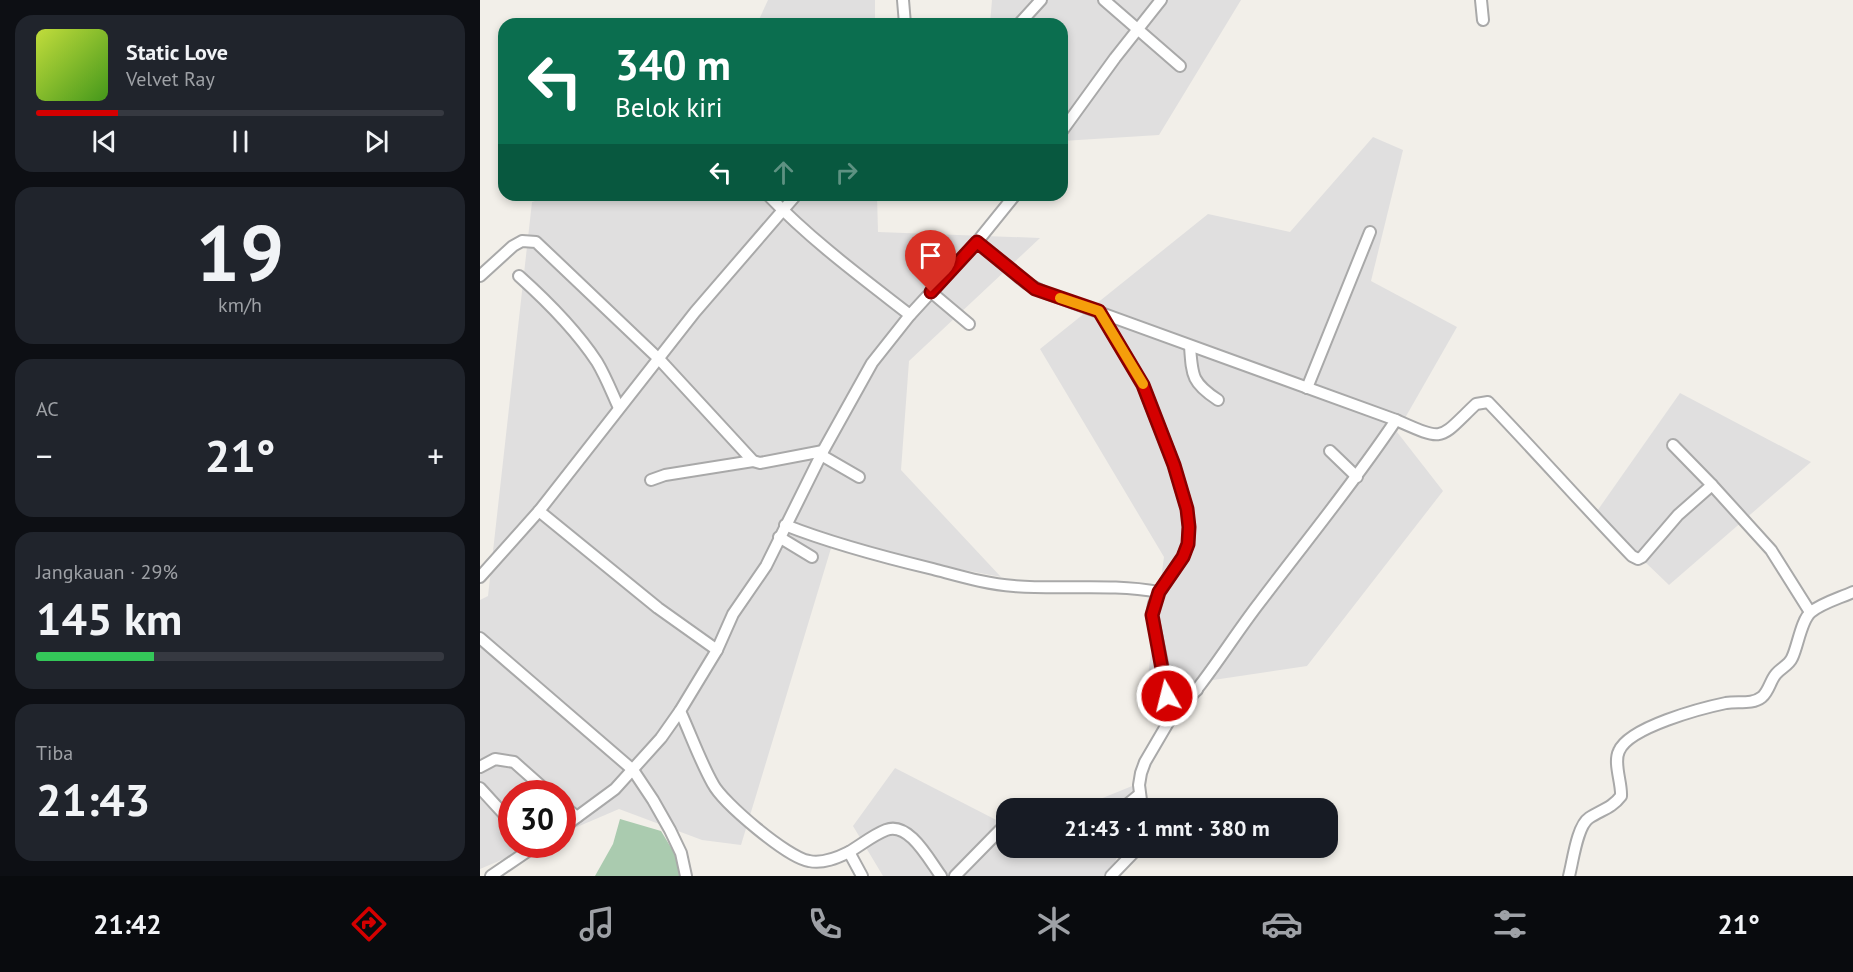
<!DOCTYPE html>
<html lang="id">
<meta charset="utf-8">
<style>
body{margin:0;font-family:"PT Sans",sans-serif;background:#20242c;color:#f1f3f6;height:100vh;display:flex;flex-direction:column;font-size:22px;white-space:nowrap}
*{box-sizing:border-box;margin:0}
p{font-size:20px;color:#9ea1a6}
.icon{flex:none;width:33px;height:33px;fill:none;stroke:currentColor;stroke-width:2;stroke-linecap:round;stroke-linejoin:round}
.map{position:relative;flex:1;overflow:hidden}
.sheet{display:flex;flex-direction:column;gap:15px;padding:15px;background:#0d0f14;width:480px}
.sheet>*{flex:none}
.top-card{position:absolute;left:18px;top:18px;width:570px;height:183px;border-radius:18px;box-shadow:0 3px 9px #0003;background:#0b6e4f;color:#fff;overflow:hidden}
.speed{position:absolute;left:18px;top:780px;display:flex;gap:12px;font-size:30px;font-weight:700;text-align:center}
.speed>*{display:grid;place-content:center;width:78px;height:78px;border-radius:50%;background:#171b24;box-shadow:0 3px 9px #0003;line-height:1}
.speed .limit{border:9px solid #d22;background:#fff;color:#111}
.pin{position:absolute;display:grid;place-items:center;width:51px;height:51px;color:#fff;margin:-62px -26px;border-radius:50% 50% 50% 0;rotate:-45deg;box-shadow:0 0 6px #0007}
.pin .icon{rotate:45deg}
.me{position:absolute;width:66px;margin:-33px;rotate:352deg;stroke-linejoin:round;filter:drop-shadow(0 0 4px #0008)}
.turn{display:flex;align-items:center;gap:21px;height:126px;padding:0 18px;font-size:27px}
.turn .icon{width:78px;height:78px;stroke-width:2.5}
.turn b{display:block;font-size:42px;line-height:51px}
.lanes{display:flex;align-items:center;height:57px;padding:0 18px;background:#0003;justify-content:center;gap:30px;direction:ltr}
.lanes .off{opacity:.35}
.big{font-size:45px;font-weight:800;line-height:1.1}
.sheet .card{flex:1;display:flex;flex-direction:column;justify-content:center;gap:9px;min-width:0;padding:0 21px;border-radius:18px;background:#20242c}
.sheet .dial{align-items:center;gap:0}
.dial b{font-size:78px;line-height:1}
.song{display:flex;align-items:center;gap:18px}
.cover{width:72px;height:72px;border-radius:9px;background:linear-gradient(135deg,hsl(70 70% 55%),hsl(100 70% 35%))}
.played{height:6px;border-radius:3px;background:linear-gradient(90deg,#d40000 20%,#363941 20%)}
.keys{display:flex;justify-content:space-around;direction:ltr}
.heat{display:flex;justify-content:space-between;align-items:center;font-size:33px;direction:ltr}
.charge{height:9px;border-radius:4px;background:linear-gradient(90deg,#34c759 29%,#363941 0)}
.trip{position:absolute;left:516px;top:798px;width:342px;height:60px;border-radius:18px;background:#171b24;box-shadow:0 3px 9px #0003;font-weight:800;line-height:60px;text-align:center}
.tab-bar{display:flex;height:96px;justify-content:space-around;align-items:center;background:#090b0e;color:#9ea1a6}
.tab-bar .icon{width:42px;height:42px}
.tab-bar .current{color:#d40000}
.tab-bar b{font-size:27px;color:#f1f3f6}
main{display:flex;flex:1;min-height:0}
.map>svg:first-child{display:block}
.residential{fill:#e0dfdf}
.cemetery{fill:#aacbaf}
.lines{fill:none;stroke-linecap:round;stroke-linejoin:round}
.minor-casing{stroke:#a9a9a9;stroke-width:14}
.minor{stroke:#fff;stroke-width:10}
.route-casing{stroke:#8a0000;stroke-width:15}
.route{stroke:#d40000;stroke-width:10}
.slow{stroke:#f59e0b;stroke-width:10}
</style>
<main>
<section class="sheet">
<div class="card">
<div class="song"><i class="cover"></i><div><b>Static Love</b><p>Velvet Ray</p></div></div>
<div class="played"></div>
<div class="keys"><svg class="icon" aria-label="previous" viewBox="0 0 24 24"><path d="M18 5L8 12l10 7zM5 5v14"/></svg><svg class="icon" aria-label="pause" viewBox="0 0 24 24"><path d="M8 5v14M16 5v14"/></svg><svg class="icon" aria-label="next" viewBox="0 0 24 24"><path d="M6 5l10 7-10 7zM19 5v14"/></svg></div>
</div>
<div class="card dial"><b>19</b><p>km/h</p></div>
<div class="card"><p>AC</p>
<div class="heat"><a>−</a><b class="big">21°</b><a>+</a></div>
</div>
<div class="card"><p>Jangkauan · 29%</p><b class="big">145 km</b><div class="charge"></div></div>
<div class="card"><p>Tiba</p><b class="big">21:43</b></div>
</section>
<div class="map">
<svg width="1373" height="876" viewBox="0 0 1373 876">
<rect width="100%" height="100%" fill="#f2efe9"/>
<g class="residential">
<path d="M288,0H395V24H277Z"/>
<path d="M512,0H761L679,135L582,141V24H510Z"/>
<path d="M893,137L923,150L891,281L977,327L917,432L963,491L827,666L666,690L684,557L560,349L728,214L810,232Z"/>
<path d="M75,195H397L398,232L560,238L429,361L421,470L521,577L352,545L261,845L222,840L139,809L83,833L82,794H32V844L57,845L0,869V600L8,596L52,202Z"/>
<path d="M1200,393L1331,462L1189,585L1115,514Z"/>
<path d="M415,768L526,825V848H640L630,876H403L373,826Z"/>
<path d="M662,782L653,808H598Z"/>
</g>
<path class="cemetery" d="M140,819L181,831L198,859L199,876H115L133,844Z"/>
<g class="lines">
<defs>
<g id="minor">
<path d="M423,0L425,24"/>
<path d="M624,0L700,66"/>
<path d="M1001,0L1003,20"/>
<path d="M540,23L561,0"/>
<path d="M582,131L635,58L681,0"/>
<path d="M288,195C331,240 381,277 430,315"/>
<path d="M497,242L546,283L566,293L916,420"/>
<path d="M0,276L33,246L42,241L56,242L179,359L273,461L280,463L343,451"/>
<path d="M39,276C68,302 96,330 117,362C126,377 132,393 139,408"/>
<path d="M451,292L489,324"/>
<path d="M619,311L663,385L694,465L707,509L709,527L708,544L703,557L679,592L674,604L672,615L683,668L689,721L665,762L661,773L659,785L662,808"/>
<path d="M710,346C712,376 712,383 738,400"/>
<path d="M827,388L890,232"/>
<path d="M1193,445L1232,485"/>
<path d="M850,451L877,477"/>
<path d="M341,455L379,477"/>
<path d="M171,480L185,475L273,461"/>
<path d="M59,511L178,608L237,650"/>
<path d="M305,525C353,544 403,557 453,569C480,576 506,584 534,586C584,590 629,583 679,592"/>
<path d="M299,537L332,557"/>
<path d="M0,577L59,511L215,312L316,195"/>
<path d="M0,638L153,770L173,800L190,830L201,853L206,876"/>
<path d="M685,683L717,690"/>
<path d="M200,711C211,735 220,761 233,784C243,803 308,858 329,861C343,864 357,858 369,852L382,876"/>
<path d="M689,721C724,686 749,642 780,602C826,541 874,483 916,420C966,442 958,440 996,404L1008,402C1057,453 1103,505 1152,556L1158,559L1162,557L1198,515L1232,485L1291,550L1330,612"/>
<path d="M0,767L15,759L34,762L70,794"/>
<path d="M0,788L32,823"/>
<path d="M82,805L97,817"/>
<path d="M643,808L659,795"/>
<path d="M82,828L135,789L181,738L200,711L237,650L253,614L286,566L343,451L392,363L430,315L497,242L535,195"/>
<path d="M369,852C381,845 393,835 406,830C429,821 449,860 461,876"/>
<path d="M11,876L58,844"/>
<path d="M475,876L523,827"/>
<path d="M631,876L658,848"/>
<path d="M1089,876C1093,861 1097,826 1109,818C1121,810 1132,808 1141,796C1142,783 1133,763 1139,751C1149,727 1222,708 1246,703C1258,701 1272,705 1282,697C1289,691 1290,681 1296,674C1301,668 1309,665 1312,658C1318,646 1321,620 1331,612C1342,603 1360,598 1373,592"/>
</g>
</defs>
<use href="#minor" class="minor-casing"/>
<use href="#minor" class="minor"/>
</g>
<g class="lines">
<defs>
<path id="route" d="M451,292L497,242L555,289L619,311L663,385L694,465L707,509L709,527L708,544L703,557L679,592L672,615L687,696"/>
</defs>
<use href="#route" class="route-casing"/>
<use href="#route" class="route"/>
<path class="slow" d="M580,298L619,311L663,384"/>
</g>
</svg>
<div class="speed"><div class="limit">30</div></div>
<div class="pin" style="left:451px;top:292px;background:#d93025"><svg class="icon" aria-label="arrive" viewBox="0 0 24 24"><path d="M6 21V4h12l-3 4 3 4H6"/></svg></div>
<svg class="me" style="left:687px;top:696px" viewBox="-20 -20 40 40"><circle r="17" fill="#d40000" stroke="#fff" stroke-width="3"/><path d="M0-11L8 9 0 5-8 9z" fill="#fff"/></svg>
<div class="trip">21:43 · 1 mnt · 380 m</div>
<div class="top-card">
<div class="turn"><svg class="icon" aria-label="left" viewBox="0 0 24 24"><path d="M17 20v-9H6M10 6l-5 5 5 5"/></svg><div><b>340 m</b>Belok kiri</div></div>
<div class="lanes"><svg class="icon" aria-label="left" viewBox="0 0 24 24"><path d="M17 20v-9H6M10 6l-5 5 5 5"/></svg><svg class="icon off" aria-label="ahead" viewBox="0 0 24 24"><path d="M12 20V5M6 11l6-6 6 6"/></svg><svg class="icon off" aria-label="right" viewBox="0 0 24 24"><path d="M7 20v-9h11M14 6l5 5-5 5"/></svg></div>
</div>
</div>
</main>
<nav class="tab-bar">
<b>21:42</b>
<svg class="icon current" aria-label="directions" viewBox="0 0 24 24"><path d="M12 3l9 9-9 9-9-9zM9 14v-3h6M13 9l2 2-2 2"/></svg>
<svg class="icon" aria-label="music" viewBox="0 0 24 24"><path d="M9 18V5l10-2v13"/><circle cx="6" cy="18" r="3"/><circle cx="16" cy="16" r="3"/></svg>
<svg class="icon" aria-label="phone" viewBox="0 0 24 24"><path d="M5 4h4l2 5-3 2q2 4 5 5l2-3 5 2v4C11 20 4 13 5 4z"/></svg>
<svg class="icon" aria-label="climate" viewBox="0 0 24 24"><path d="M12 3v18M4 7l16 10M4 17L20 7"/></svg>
<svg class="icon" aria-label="car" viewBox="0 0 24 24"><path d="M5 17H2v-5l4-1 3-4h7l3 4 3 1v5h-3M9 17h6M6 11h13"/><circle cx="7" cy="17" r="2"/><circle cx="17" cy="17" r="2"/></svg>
<svg class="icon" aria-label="filters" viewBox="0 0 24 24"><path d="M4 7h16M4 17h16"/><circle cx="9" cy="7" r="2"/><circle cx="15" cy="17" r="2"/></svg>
<b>21°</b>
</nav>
